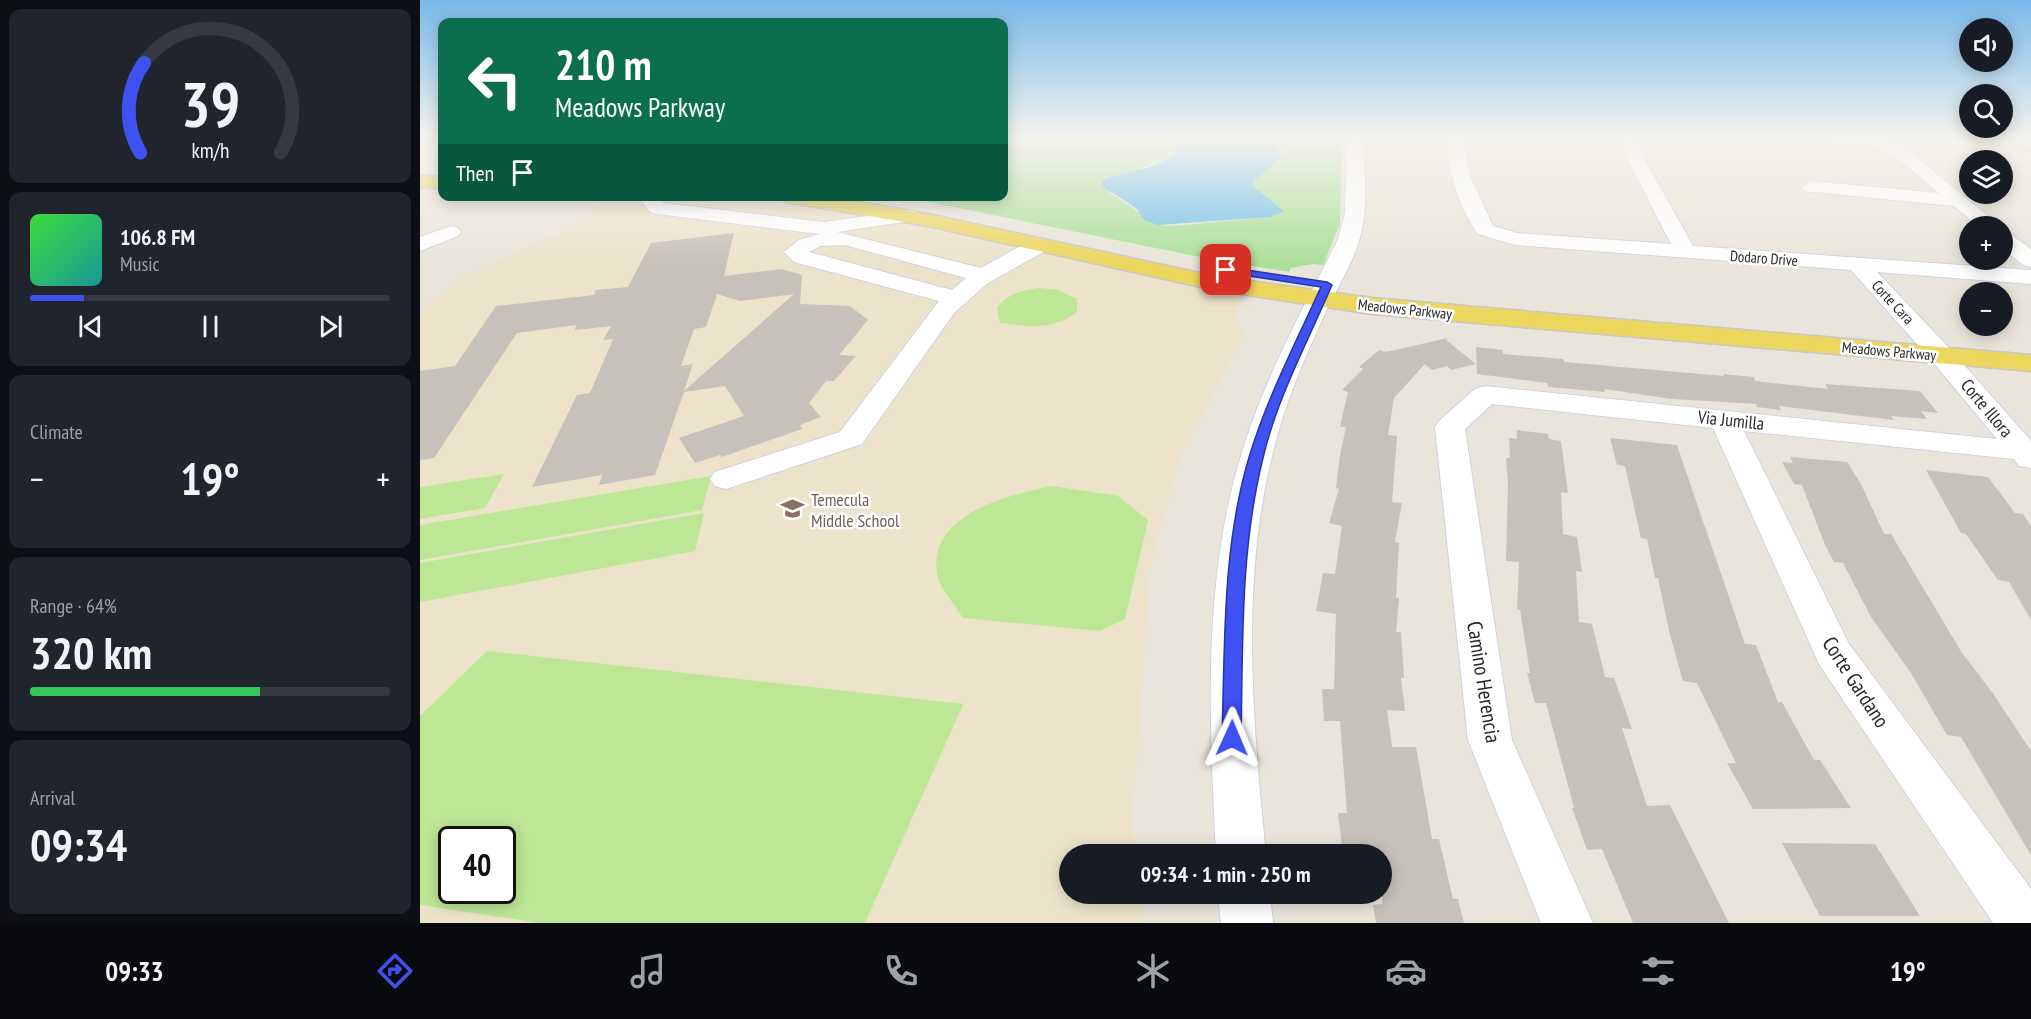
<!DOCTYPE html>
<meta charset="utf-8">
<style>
body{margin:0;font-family:"PT Sans Narrow",sans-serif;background:#20242c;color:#f1f3f6;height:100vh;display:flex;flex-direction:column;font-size:22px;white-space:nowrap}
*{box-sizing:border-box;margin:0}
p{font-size:20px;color:#9ea1a6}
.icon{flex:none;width:33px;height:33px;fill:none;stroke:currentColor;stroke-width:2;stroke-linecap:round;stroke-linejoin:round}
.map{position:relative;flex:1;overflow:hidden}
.drawer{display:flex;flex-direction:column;gap:9px;padding:9px;background:#0d0f14;width:420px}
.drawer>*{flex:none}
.top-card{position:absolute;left:18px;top:18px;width:570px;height:183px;border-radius:12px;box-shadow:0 3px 15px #0003;background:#0b6e4f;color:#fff;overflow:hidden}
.tools{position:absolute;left:1539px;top:18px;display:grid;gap:12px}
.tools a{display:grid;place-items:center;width:54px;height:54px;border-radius:50%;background:#171b24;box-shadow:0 3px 15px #0003;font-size:30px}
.speed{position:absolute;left:18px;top:826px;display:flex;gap:12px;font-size:30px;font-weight:700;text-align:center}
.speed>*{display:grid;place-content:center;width:78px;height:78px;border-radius:50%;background:#171b24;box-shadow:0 3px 15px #0003;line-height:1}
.speed .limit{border:3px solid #111;border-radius:9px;background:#fff;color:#111}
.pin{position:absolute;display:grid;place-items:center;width:51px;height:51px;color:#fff;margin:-26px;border-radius:12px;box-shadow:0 3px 9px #0006}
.me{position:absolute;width:66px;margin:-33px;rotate:1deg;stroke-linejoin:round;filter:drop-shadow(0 0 4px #0008)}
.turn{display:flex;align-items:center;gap:21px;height:126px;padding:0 18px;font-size:27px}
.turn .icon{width:78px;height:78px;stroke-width:2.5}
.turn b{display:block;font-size:42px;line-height:51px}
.then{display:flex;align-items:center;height:57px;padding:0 18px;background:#0003;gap:12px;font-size:22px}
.big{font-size:45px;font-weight:800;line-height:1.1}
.drawer .card{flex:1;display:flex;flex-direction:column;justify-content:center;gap:9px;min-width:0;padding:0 21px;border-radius:12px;background:#20242c}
.drawer .dial{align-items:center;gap:0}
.dial svg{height:156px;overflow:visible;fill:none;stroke:#363941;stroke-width:7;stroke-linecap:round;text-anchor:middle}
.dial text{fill:#f1f3f6;stroke:none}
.song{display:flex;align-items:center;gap:18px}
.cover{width:72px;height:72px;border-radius:9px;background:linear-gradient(135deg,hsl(120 70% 55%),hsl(180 70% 35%))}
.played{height:6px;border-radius:3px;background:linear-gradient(90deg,#3e52f4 15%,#363941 15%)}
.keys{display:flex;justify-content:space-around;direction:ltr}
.heat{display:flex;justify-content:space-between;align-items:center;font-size:33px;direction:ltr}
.charge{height:9px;border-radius:4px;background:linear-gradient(90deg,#34c759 64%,#363941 0)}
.trip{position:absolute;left:639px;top:844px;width:333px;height:60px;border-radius:30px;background:#171b24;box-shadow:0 3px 15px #0003;font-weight:800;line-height:60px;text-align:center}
.dock{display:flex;height:96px;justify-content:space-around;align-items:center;background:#090b0e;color:#9ea1a6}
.dock .icon{width:42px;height:42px}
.dock .active{color:#3e52f4}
.dock b{font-size:27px;color:#f1f3f6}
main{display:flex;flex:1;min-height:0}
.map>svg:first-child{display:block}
.education{fill:#ece3ca;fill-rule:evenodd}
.green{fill:#abe098}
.pitch{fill:#bde794;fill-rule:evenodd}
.water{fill:#6fc0ea}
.building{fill:#c6c1ba;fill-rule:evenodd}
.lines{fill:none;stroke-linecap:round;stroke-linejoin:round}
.minor-casing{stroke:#d0d1e1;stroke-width:2}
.major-casing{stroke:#c7c7c7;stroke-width:3}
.minor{fill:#fff;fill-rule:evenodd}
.major{fill:#ecd65e;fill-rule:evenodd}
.route{fill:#3e52f4;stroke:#28359f;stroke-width:1.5}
.labels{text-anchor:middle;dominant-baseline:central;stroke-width:5;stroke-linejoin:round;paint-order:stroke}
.far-street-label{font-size:15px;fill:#282828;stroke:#fff}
.street-label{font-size:18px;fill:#282828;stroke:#fff}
.education-label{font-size:18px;fill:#785e54;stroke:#fff;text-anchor:start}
.near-street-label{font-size:21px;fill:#282828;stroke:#fff}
</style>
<main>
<section class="drawer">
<div class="card dial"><svg viewBox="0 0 100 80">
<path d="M14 69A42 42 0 1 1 86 69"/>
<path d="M14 69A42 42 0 0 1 16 23" stroke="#3e52f4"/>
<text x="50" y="56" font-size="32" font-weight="700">39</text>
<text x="50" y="72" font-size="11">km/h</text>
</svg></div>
<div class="card">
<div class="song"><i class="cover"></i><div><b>106.8 FM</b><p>Music</p></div></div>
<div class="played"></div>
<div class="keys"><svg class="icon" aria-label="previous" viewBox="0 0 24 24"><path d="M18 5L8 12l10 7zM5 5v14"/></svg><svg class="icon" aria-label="pause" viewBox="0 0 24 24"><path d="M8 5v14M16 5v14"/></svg><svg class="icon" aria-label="next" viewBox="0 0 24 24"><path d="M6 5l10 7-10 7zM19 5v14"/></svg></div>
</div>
<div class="card"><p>Climate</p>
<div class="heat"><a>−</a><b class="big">19°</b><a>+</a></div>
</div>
<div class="card"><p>Range · 64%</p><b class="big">320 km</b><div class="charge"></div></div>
<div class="card"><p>Arrival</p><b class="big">09:34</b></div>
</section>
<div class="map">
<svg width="1611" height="923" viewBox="0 0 1611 923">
<rect width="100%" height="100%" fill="#eae5da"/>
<path class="education" d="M191,196L331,197L450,213L741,279L822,293L813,322L826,332L760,455L731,563L712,822L716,855H650V894H720L724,923H0V313L42,277L145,230ZM32,840H82V891H32Z"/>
<g class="green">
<path d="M584,137H763C758,159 738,160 720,169C709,174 699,185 690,193L738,225L752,226L850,217L861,208L833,187L832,181L858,160L861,152L851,137H922L920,224L903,265L892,264L871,268L869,272L790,259L484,197L584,196Z"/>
<path d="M1528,137H1597L1606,146L1611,147V153L1557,144Z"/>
</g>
<g class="pitch">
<path d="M620,288L638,290L657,299V312C632,331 610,326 580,323L577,307C590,293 602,290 620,288Z"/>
<path d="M84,474L65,508L0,519V487Z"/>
<path d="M291,476L282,510L0,560V525Z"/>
<path d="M632,486L698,496L728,520L705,619L680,631L543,618C537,608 518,585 517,574C508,514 587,495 632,486Z"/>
<path d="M284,513L275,551L0,602V563Z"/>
<path d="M67,651L543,704V705L445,923H120L0,905V716ZM32,840H82V891H32Z"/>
</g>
<path class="water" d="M763,137H851L862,157L833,181V186L864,211L850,217L738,225L724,220L717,209L681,185L683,180L690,177C715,170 757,166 763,137Z"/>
<g class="building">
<path d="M314,233L304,276L362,269L382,275L380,304L430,306L448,320L419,355L436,356L414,381H406L389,403L401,417L380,425L382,429L302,457L300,455L275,463L259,438L324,416L305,386L264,392L235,475L179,485L182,475L112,487L157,395L170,393L193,339L183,340L191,326L155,330L156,325L97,333L14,458L0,460V371L35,366L76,306L174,295L176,290L208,287L231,243ZM297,294L320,301L374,294L264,391L273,364L261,366L274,329L286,327Z"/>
<path d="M1028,338L1026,340L1056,364L1031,370L1027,366L1012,370L1005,364L974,398L968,435L977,436L972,502L982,503L975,542L979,543L976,598H979L976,632H981L984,678H981L985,711L967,710L972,747H996L1012,839H1019L1033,899H1038L1044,923H956L953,905L962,904V855H923L918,813H927L920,721H904L902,689H914L916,614L896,611L903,573L915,574L922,526L909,523L919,489L916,488L920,455L926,427H920L928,392L922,390L943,369L939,367L959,350L966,352Z"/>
<path d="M1056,347L1083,350V354L1143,359L1144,362L1304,376L1303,374L1334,377L1335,381L1408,389L1405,384L1500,391L1518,413L1501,411L1507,419L1471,416L1474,420L1359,406L1361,410L1337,407L1336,404L1252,399L1184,389L1185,392L1128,387L1127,383L1057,374Z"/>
<path d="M1097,430L1128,434L1129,439L1141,441L1148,493L1141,492L1143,534L1157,537L1162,572L1156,571L1159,622L1172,624L1185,677L1194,678L1212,729L1202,728L1227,806L1250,805L1309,923H1213L1182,849L1167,850L1152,808H1154L1126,703H1115L1107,673H1110L1100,610L1097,609L1099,562L1086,561L1088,485L1086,458H1090L1089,438L1097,439Z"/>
<path d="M1190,438L1257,445L1325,644L1336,645L1358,702H1362L1394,760H1400L1431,808L1333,809L1307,763H1316L1277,683L1263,681L1250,635L1238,578H1235L1227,539L1221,538L1205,466L1197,465Z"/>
<path d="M1370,457L1427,462L1441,484L1464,534H1471L1542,653L1572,692L1611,751V855L1541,737L1527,735L1491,673L1451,617L1423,563L1414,562L1405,545L1382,485L1374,484L1362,462L1373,463Z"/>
<path d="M1506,470L1568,477L1595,513L1603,514L1611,526V620L1589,582L1578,580L1546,534L1541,533Z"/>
<path d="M1362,843L1455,844L1500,916H1400Z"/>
</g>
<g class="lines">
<defs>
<g id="minor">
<path d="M927,137H943C944,170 949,205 940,237C934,261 919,285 908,307C886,355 864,404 852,456C820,587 833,723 846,855H796C789,713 781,564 830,428C853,362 887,301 918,239L925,213Z"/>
<path d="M1028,137H1044L1049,173L1073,226L1097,233L1251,244L1196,137H1212L1273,246L1611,270V284L1457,272L1531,350L1611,441V468L1599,466L1594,459L1324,431L1429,644L1611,889V923H1573L1399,664L1293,428L1072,404L1045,429L1092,740L1173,923H1121L1048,740L1015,427L1019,421L1055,389L1065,386L1577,439L1513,362L1431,270L1095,245L1058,234C1039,207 1026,170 1028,137Z"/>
<path d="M1398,137H1449L1482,145L1580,226H1558L1534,206L1384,191L1382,187L1391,181L1519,193C1496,175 1477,153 1448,146C1435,143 1407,148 1398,137Z"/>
<path d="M218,196H238L243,203L404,222L490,210L497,212L500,216L497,220L417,232L561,268L611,240H627L630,245L627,250L568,283L534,313L442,444L306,489L295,486L290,479L295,472L420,432L519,301L374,262L364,252L379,240L400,234L237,214L230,212ZM425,245L546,278L532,290L389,252L400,246Z"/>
<path d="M31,226L38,228L41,232L38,236L0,251V237Z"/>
<path d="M1582,231L1589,233L1611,249V267L1603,265L1582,248Z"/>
<path d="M798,894H850L853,923H801Z"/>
</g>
<g id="major">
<rect x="0" y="176" width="22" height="12"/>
<path d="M356,196H405L508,214L794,276L952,298L1611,355V371L952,314L794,290L508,226L366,202Z"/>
</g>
</defs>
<use href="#minor" class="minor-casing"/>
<use href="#major" class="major-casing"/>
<use href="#minor" class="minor"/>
<use href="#major" class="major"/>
</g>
<linearGradient id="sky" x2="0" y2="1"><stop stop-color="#77b9e9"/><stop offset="0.52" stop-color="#f6f3ee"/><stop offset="1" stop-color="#f6f3ee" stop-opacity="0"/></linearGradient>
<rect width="1611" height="266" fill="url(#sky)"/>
<path class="route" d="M806,267L907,282L912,285C888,341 857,398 843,458C820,550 823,644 821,738L819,744L812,746L805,744L802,738C805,644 802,545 830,454C848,396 876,342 901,287L802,272V268Z"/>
<defs>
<symbol id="school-bare" viewBox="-9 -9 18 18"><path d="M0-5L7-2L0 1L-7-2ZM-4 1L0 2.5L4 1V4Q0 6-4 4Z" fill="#8d6e63" stroke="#fff" stroke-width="2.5" paint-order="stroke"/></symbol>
</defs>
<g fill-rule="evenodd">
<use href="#school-bare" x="356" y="492" width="33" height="33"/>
</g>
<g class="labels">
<g class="far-street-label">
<text transform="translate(1344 258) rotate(4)">Dodaro Drive</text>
<text transform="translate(1473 302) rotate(47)">Corte Cara</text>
<text transform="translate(985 309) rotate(6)">Meadows Parkway</text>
<text transform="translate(1469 351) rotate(5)">Meadows Parkway</text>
</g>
<g class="street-label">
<text transform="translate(1567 408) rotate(50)">Corte Illora</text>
<text transform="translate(1311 420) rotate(6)">Via Jumilla</text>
</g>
<g class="education-label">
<text x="391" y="499">Temecula<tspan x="391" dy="21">Middle School</tspan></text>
</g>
<g class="near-street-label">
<text transform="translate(1064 682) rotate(81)">Camino Herencia</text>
<text transform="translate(1436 682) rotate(57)">Corte Gardano</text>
</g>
</g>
</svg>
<div class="tools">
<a><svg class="icon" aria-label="sound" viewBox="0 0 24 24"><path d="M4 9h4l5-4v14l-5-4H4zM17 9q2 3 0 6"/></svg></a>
<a><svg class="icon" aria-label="search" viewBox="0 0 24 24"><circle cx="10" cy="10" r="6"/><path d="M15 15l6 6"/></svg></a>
<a><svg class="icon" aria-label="layers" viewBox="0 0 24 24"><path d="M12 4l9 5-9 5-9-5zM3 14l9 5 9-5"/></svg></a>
<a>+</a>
<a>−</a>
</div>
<div class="speed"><div class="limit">40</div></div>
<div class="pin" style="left:806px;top:270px;background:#d93025"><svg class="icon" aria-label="arrive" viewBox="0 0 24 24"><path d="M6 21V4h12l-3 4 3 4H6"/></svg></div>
<svg class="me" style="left:812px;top:738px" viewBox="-20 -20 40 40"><path d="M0-17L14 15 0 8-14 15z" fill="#3e52f4" stroke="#fff" stroke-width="4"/></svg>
<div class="trip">09:34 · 1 min · 250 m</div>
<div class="top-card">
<div class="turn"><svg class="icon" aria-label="left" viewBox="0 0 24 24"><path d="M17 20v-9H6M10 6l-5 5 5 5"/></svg><div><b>210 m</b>Meadows Parkway</div></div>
<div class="then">Then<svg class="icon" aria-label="arrive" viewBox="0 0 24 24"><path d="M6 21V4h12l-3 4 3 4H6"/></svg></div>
</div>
</div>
</main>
<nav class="dock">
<b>09:33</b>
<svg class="icon active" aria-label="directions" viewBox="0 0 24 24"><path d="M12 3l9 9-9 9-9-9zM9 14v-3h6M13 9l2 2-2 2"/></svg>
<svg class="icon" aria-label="music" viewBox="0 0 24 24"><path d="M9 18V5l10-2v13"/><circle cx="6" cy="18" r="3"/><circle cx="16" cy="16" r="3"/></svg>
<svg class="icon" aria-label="phone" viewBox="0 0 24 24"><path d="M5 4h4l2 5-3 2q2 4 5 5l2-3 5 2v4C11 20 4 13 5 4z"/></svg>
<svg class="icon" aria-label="climate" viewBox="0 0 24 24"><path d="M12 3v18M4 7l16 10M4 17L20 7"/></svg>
<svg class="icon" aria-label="car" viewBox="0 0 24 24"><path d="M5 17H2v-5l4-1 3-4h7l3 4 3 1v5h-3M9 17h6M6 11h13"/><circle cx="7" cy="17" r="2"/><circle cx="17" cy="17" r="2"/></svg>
<svg class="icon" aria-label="filters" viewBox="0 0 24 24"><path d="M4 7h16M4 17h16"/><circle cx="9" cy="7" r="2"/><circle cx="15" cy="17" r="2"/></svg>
<b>19°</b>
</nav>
